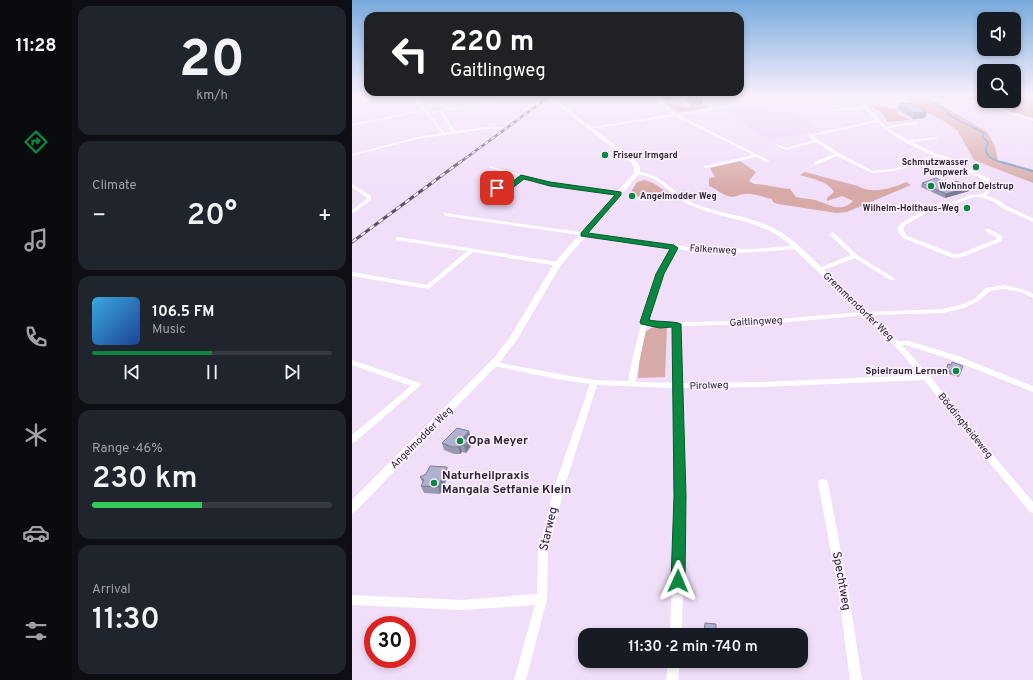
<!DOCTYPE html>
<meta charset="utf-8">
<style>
body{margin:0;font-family:Overpass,sans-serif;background:#20242c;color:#f1f3f6;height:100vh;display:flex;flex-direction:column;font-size:15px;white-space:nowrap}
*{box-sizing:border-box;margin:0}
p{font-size:13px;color:#9ea1a6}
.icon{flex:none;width:22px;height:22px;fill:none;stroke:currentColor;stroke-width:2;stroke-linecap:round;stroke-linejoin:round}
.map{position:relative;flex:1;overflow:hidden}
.drawer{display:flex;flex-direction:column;gap:6px;padding:6px;background:#0d0f14;width:280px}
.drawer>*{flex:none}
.top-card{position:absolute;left:12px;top:12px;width:380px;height:84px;border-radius:12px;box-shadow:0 2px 6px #0003;background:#202124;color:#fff;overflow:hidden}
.tools{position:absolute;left:625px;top:12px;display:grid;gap:8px}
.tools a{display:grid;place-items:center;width:44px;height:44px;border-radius:8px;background:#171b24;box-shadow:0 2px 6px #0003;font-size:20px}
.speed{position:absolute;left:12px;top:616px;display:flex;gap:8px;font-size:20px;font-weight:700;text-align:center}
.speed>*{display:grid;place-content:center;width:52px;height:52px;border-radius:50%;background:#171b24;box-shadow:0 2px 6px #0003;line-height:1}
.speed .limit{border:6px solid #d22;background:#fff;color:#111}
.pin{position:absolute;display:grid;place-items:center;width:34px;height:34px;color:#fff;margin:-17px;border-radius:8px;box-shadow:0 2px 6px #0006}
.me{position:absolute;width:44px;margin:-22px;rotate:1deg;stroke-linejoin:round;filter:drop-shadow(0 0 3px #0008)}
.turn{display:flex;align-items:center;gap:14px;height:84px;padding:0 20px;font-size:18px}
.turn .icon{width:52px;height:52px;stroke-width:2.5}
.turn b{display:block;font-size:28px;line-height:34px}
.big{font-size:30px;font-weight:600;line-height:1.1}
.drawer .card{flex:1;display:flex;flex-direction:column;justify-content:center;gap:6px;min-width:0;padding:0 14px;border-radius:12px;background:#20242c}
.drawer .dial{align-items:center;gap:0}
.dial b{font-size:52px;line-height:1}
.song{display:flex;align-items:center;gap:12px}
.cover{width:48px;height:48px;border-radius:6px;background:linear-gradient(135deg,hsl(200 70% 55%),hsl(220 70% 35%))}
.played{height:4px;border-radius:2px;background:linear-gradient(90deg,#0c8741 50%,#363941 50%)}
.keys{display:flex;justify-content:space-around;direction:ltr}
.heat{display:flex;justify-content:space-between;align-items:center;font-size:22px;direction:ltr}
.charge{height:6px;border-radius:3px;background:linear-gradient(90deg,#34c759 46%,#363941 0)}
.trip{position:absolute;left:226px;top:628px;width:230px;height:40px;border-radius:12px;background:#171b24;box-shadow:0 2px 6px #0003;font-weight:600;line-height:40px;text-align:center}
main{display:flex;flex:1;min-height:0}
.dock{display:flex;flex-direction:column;width:72px;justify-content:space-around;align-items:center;background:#090b0e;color:#9ea1a6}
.dock .icon{width:28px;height:28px}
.dock .on{color:#0c8741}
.dock b{font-size:18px;color:#f1f3f6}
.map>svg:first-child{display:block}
.built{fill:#ecd4f6}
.green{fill:#d8aaa7}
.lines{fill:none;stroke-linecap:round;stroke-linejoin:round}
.stream-far1{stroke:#6d9bcc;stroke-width:1.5}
.stream{stroke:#6d9bcc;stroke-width:2}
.minor{fill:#fff;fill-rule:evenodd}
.tertiary{fill:#fff;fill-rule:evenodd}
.rail-far1-casing{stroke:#5c5260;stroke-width:2.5}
.rail-casing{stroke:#5c5260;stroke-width:3}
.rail-far1{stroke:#faeeff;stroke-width:1.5;stroke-dasharray:4;stroke-linecap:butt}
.rail{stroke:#faeeff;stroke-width:2;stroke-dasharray:5.5;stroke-linecap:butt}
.wall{fill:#9798b2}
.shaded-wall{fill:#7b7c91}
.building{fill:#b0b1cf;stroke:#7b7c91}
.route{fill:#0c8741;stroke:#08582a}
.poi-dot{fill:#0c8741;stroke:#faeeff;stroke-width:1.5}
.labels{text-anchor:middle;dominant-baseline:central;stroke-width:3.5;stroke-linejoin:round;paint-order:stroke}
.far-poi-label{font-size:9px;font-weight:bold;fill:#2e2731;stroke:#faeeff;text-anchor:start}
.street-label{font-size:10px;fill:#2e2731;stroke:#faeeff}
.poi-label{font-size:10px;font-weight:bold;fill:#2e2731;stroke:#faeeff;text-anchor:end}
.near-poi-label{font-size:12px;font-weight:bold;fill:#2e2731;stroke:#faeeff;text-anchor:start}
.near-street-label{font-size:12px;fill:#2e2731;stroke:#faeeff}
</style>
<main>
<nav class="dock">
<b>11:28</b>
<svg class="icon on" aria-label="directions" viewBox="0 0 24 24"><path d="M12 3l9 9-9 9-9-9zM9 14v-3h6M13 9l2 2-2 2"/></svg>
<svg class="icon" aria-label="music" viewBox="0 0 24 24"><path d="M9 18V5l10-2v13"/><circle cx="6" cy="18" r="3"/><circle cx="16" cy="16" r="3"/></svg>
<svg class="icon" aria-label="phone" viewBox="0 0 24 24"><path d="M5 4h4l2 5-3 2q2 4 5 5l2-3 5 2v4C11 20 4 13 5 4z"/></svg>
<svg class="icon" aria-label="climate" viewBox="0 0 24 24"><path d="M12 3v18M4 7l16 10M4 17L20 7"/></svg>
<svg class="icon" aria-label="car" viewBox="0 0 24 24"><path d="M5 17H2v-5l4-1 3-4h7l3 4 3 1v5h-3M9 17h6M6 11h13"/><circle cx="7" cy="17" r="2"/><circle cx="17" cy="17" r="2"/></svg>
<svg class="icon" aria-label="filters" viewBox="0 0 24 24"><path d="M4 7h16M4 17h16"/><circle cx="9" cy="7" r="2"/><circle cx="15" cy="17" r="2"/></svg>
</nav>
<section class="drawer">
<div class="card dial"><b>20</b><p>km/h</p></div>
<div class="card"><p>Climate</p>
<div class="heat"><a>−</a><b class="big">20°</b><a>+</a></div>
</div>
<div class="card">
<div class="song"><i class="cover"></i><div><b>106.5 FM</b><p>Music</p></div></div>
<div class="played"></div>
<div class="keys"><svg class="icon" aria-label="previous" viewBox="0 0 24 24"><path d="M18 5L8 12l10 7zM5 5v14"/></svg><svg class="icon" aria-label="pause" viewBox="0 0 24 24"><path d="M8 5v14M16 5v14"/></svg><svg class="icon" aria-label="next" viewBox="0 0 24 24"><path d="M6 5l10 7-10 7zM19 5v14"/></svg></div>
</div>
<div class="card"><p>Range · 46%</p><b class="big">230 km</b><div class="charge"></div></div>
<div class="card"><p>Arrival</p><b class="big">11:30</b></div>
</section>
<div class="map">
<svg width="681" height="680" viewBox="0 0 681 680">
<rect width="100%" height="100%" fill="#f1def9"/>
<g class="built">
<path d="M196,96H201L0,244V240Z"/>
<path d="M396,105L403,109L410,108L417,112L434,111L470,131L417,140L405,134L392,124L386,117L373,108Z"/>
</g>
<g class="green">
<path d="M308,96H317L322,99L317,102C322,104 327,106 333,107C341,108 348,104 356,107C329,112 328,118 308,96Z"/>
<path d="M556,96H632V101H662V96H681V118L622,100Z"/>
<path d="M554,98L581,100L635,132L643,146L646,160L681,170V183L622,160L605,130L590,120L563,107Z"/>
<path d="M518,105L545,109V114L558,120L535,122L531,114Z"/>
<path d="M388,161L404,172L397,181L402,184C407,183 429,189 438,189L444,197C450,199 459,198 466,201C478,205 489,213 501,201L490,196L475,201V198L482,192C476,181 460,179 448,175L453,172L506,186C519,195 542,188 554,182L559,185L495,212L484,213L426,204L421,202L420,199C411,197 401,193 392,194C388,194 384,197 380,197C371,196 365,189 357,186V178L363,177L358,168Z"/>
<path d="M293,180L301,183L328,200H306L277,195L285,182Z"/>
<path d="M301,327L315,328L313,377L286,378L288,349L293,332Z"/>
</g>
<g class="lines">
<path class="stream-far1" d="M568,96L591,108L596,114L606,120L632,133L630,137L636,142C629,156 641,160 652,163"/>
<path class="stream" d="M649,162L681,171"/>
<g class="minor">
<path d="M32,96H40L0,103V101Z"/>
<path d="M59,96H63L76,112L155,99L157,100L91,111L103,131L134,127H150V129H134L65,139L0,156V154L65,137L89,133L72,111L0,126V124L70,110ZM88,112L99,132L93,133L77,114Z"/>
<path d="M300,96H304L324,114L440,96H448L327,115L418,161L414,162L405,157L354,168H352V166L401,155L322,116L238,129L236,128L320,114Z"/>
<path d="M497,96C506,96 527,118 533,126L566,122L567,123L565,124L536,128L556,140L585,137V139H584L560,142L585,154L596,157L639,180L643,184V187L634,195L648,201L654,206L681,218V222L650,208L644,203L630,197H622L595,207H585L553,225L551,229L555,236L602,254H607L645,239L644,237L633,231V229H637L650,236V241L610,257L601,258L551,238L545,229L549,223L582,205L594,204L619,195L630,194L639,187V184L635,182L592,159L587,157L566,165L541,171L520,173L485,156L466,164H462V162L482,154L464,142L434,150L423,145L425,144L434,148L461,140L457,137V135L524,120L513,109L480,111L479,110L481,109L510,107ZM526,122C538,136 565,149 582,156L541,169L521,171L487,153L461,136Z"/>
<path d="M543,96H559L621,100L681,119V121L621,102L545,97Z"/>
<path d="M138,166L198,183L267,193L269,194L267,195L198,185L172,178L155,191L136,188H134V186L152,188L167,176L138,168Z"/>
<path d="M283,172C308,171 320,193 341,203C368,215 399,215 425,230C442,239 455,254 469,267L499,255L477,234L480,232L482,233L505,255L543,279L542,280H538L503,258L472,270L516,312L591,309L608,305L621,300L634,288L652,285L673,290L681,294V298L669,292L652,289L638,291L625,302L612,308L591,313L520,315L546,341H557L606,356L681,386V392L600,360L554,345H550L577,375L624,435L681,502V513L678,512L618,439L572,380L409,387L329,388L333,496L330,635H318L323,496L322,388L245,385L213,485L196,551L195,599L174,680H162L183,605L111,610L0,605V595L111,600L185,594L186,551L203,485L238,384L205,379L142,366L138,364L142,362L218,376L244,380L276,381C285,333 297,293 319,248L94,216L92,215V213L344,248L401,249L439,246C409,218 373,221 338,205C323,199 313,183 298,177C294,175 288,175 283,174ZM324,249C363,255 403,253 442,249L509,312L415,320L308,323L296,321L310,280ZM504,316H513L542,345L568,375L409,382L329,383L327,326L415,324ZM295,325L308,327H321L322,383L283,382Z"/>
<path d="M0,184L19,196V200L0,214V210L15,199V198L0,187Z"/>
<path d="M46,237L206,262L209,264L206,266L121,252L78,288L76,289L0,276V272L75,285L115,251L44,240V238Z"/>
<path d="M0,360L68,383L69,385L3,442L0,443V435L59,386L0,365Z"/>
<path d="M471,479L474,480L476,483L496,589L510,680H498L486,589L466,483L468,480Z"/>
<path d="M316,661H328L326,680H314Z"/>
</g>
<path class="tertiary" d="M194,96H199L283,160L288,167V173L209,265L166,338L149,361L4,511L0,513V500L143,357L158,337L203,262L282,173V167L279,162Z"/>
<defs>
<path id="rail-far1" d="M107,163L198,96"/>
<path id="rail" d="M0,242L108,162"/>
</defs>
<use href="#rail-far1" class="rail-far1-casing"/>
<use href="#rail" class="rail-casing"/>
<use href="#rail-far1" class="rail-far1"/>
<use href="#rail" class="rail"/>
</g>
<g class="wall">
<path d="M333,96H349L350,104L339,106L333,100Z"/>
<path d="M547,104L573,118L561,119L546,109Z"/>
<path d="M570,183L596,184L617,191L593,198L569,187Z"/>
<path d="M599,365L611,366L607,377L593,373L594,370Z"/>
<path d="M119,438L117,440L119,446L114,453L110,452L108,454H102L92,450L90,443Z"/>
<path d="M97,474L88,494L72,493L69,486L71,484L68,477Z"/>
</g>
<g class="shaded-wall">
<path d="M350,97V104L339,106V98Z"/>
<path d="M575,112L573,118L561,119L562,113Z"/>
<path d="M618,187L617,191L593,198L594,194Z"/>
<path d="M117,431L119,438L113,444L111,438Z"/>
<path d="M117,440L119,446L114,453L112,446Z"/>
<path d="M108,445L110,452L108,454L106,447Z"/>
<path d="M95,467L97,474L88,494L86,487Z"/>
</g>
<g class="building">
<path d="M337,96H349L350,97L339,98Z"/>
<path d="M561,103L575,112L562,113L547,104Z"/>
<path d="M584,178L596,184L604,181L618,187L594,194L570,183Z"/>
<path d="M600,362L611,366L608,374L594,370L596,364L599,365Z"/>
<path d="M105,428L117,431L111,438L117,440L112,446L108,445L106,447H100L90,443Z"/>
<path d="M78,466L95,467L86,487L69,486L72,480L68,477L74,474Z"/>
<path d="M353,623L364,624V635H352Z"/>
</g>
<linearGradient id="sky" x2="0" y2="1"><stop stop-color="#7ad"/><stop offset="0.5" stop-color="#f9f0fc"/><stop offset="1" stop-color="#f9f0fc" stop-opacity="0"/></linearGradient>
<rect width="681" height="191" fill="url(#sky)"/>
<path class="route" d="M169,175L198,182L269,192V195L236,233L322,245L326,248L312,274L297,320C305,322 324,321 329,324L334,496L333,581L331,585L326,587L321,585L319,581L322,496L320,327L308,328L289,324L288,322L304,274L318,249L229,236V233L263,195L198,186L172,179C163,186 154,196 142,188L145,187L152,188Z"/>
<g class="poi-dot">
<circle cx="253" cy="155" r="4"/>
<circle cx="624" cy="167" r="4"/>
<circle cx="579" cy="186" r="4"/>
<circle cx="280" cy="196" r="4"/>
<circle cx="615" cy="208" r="4"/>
<circle cx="604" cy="371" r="4"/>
<circle cx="108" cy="441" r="4"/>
<circle cx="82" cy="483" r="4"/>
</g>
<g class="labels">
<g class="far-poi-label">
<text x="261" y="155">Friseur Irmgard</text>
<text x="616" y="162" text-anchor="end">Schmutzwasser<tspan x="616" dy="10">Pumpwerk</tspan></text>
<text x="587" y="186">Wohnhof Delstrup</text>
<text x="288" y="196">Angelmodder Weg</text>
<text x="607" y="208" text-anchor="end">Wilhelm-Holthaus-Weg</text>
</g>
<g class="street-label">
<text transform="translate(361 250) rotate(3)">Falkenweg</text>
<text transform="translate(506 307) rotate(44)">Gremmendorfer Weg</text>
<text transform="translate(404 322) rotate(-3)">Gaitlingweg</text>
<text transform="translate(357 386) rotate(-2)">Pirolweg</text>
<text transform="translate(613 426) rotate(51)">Böddingheideweg</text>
<text transform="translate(70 438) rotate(-45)">Angelmodder Weg</text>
</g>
<g class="poi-label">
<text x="596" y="371">Spielraum Lernen</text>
</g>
<g class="near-poi-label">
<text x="116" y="441">Opa Meyer</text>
<text x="90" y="476">Naturheilpraxis<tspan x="90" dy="14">Mangala Setfanie Klein</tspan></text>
</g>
<g class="near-street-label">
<text transform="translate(197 529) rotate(-77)">Starweg</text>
<text transform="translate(489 581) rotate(80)">Spechtweg</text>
</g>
</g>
</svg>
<div class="tools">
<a><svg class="icon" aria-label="sound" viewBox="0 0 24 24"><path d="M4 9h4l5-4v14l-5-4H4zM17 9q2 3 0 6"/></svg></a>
<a><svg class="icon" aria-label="search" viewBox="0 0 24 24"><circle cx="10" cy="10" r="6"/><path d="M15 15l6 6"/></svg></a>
</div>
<div class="speed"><div class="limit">30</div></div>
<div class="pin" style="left:145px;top:188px;background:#d93025"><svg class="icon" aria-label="arrive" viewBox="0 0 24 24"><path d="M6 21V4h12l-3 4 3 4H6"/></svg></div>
<svg class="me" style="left:326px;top:581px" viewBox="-20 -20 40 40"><path d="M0-17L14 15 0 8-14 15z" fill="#0c8741" stroke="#fff" stroke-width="4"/></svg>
<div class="trip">11:30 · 2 min · 740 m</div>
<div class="top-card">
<div class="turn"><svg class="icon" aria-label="left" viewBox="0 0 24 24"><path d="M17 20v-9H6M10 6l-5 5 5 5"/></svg><div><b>220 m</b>Gaitlingweg</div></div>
</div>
</div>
</main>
